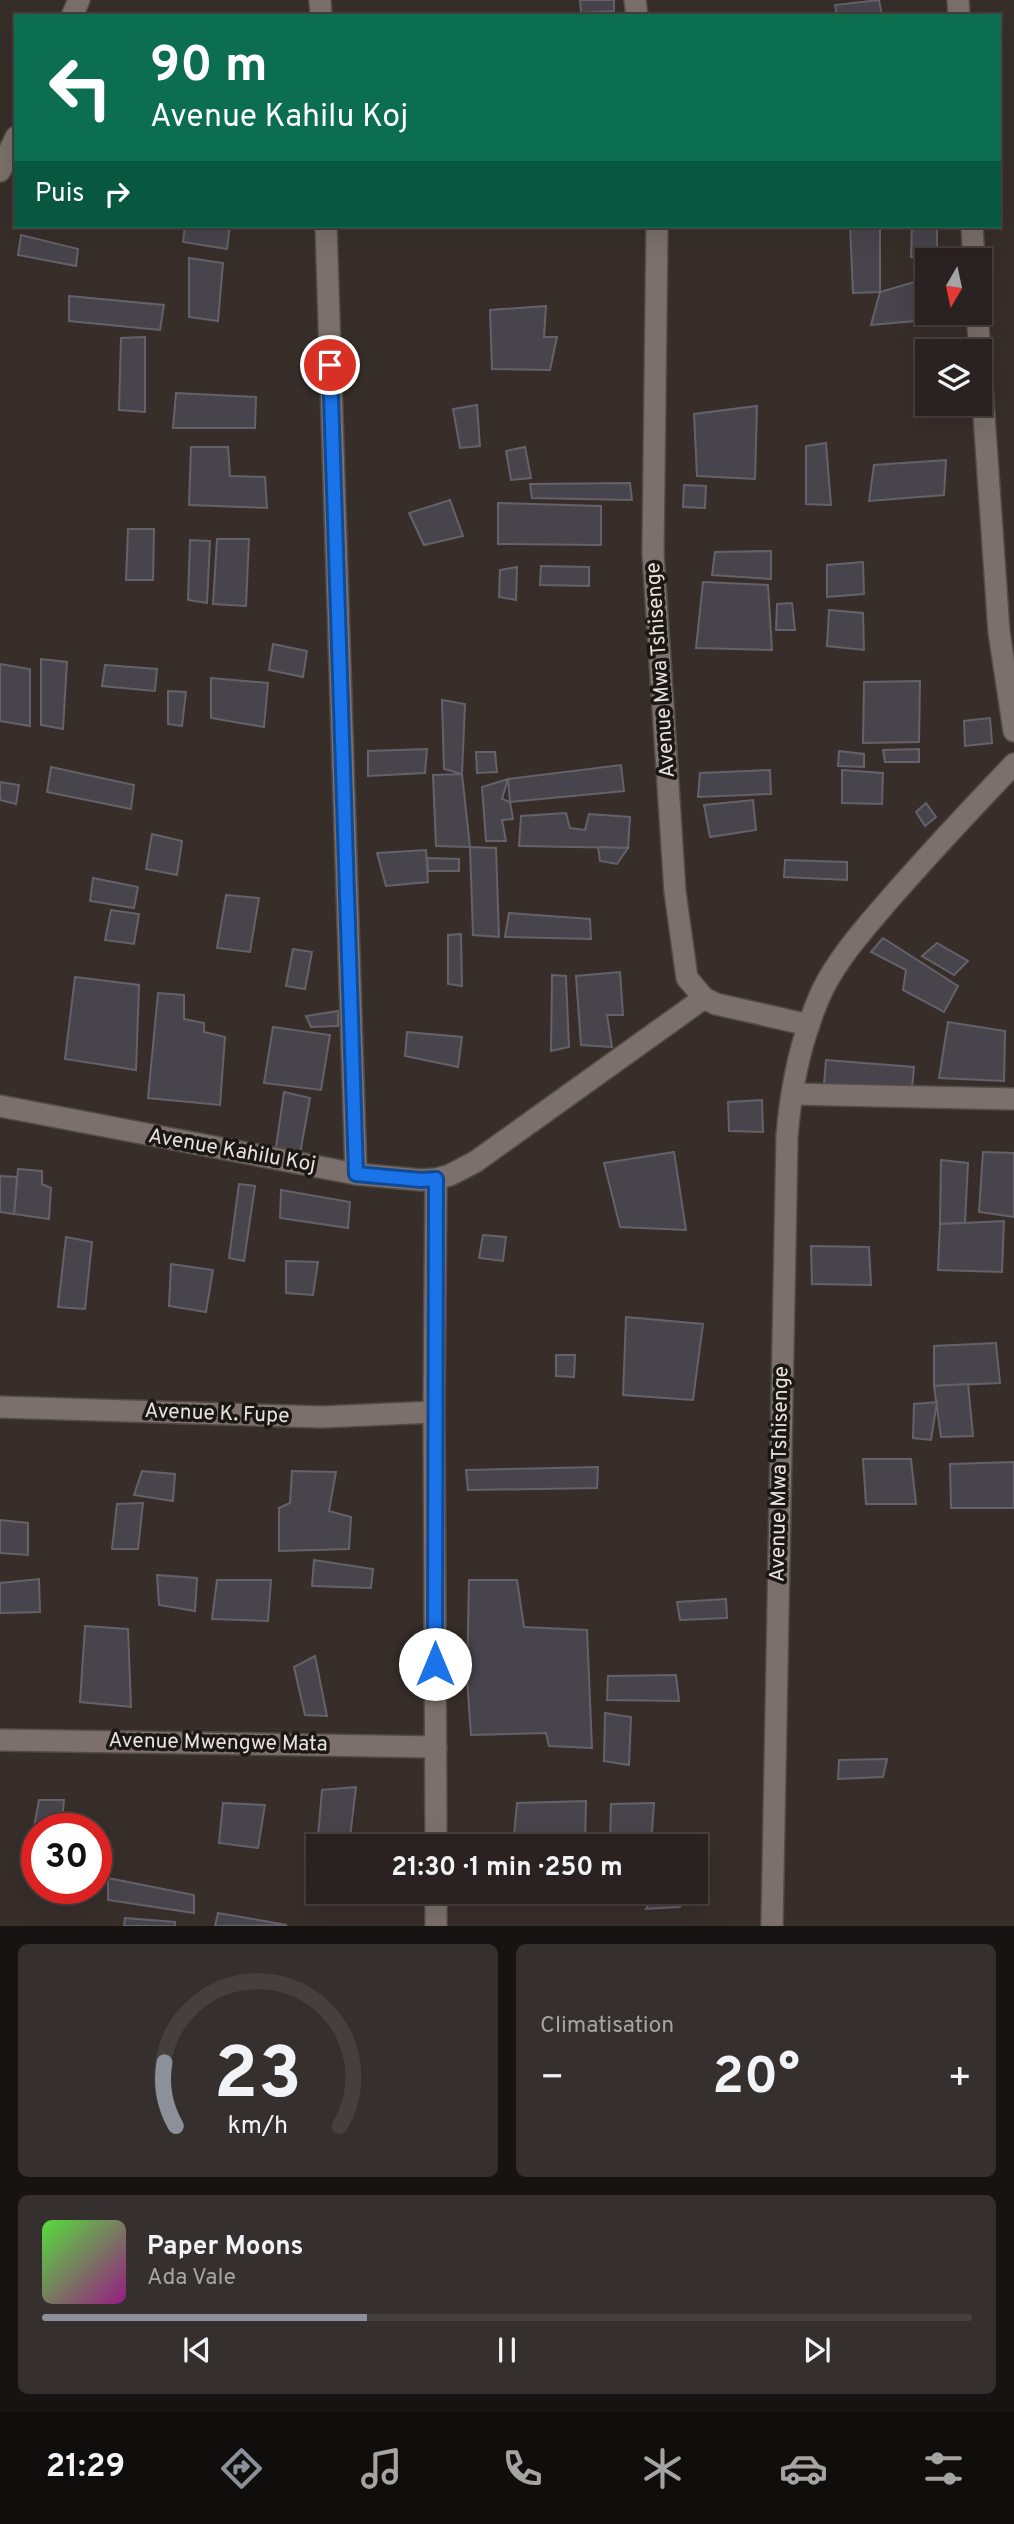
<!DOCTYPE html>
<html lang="fr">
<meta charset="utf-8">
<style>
body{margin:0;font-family:Overpass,sans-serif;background:#352f2d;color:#f1f3f6;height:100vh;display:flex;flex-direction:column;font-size:26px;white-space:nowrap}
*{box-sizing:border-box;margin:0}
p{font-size:23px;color:#a5a4a5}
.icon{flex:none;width:38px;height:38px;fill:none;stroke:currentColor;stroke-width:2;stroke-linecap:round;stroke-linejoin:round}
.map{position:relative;height:1926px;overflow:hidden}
.side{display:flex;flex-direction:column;gap:18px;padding:18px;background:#171312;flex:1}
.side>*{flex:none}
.guide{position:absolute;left:14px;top:14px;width:987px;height:214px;border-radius:0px;box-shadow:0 7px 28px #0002,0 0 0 2px #453f3e;background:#0b6e4f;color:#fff;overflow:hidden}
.needle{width:46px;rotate:189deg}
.fabs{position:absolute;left:915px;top:248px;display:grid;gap:14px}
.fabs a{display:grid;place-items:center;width:77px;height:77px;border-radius:0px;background:#292220;box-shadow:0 7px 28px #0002,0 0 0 2px #453f3e;font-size:35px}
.speed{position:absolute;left:21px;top:1813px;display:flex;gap:14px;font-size:35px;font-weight:700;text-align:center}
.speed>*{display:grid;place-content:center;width:91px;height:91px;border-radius:50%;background:#292220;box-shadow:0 7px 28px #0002,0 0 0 2px #453f3e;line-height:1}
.speed .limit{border:10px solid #d22;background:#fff;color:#111}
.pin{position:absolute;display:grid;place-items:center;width:60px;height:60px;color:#fff;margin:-30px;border:4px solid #fff;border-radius:50%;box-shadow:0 2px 7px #0007}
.me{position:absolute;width:77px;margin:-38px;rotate:0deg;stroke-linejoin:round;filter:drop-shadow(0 0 5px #0008)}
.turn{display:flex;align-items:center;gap:24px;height:147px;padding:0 21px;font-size:32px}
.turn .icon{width:91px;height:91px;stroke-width:2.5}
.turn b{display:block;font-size:49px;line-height:60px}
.then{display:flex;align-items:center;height:66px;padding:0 21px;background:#0003;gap:14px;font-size:26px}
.big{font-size:52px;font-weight:700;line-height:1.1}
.side .tile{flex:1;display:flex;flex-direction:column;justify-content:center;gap:10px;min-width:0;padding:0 24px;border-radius:10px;background:#352f2d}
.side .dial{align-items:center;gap:0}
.dial svg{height:182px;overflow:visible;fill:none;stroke:#453f3e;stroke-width:7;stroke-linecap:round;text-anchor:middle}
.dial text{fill:#f1f3f6;stroke:none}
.song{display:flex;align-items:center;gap:21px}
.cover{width:84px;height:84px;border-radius:10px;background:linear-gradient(135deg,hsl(110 70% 55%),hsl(310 70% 35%))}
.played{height:7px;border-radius:4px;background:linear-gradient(90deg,#8c9099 35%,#453f3e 35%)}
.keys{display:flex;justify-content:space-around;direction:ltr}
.heat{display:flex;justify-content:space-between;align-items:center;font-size:38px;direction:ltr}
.side .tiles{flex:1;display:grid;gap:18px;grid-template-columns:1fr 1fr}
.tile:last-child{grid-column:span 2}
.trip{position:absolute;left:306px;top:1834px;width:402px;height:70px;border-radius:0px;background:#292220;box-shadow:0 7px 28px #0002,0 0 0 2px #453f3e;font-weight:700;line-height:70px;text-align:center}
.menu{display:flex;height:112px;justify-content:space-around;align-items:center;background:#100e0d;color:#a5a4a5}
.menu .icon{width:49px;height:49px}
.menu .selected{color:#8c9099}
.menu b{font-size:32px;color:#f1f3f6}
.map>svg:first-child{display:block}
.building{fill:#48444c;stroke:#65616a;stroke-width:2}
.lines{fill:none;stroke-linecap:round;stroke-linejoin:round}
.street-casing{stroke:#534b47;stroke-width:24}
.street{stroke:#7b706b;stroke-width:21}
.route-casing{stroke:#114b97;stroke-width:18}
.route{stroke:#1a73e8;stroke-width:12}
.labels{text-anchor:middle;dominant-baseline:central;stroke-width:7;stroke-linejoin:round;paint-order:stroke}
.street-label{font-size:21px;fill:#e8e2df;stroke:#1b1715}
</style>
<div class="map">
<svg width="1014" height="1926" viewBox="0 0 1014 1926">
<rect width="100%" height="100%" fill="#372e2a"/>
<g class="building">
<path d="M580,0H614V11L581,13Z"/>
<path d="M879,0L882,16H837L835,5Z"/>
<path d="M185,226H230L227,249L183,242Z"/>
<path d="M850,226H880V292L853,293Z"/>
<path d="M912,226H937V251L911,257Z"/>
<path d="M21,235L78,249L76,266L18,255Z"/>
<path d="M189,258L223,263L218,321L189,317Z"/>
<path d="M928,280V307L915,306L914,282Z"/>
<path d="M914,282L916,321L871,325L880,292Z"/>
<path d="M69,296L164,305L160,330L69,321Z"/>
<path d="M546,306L544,337H557L550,370L492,369L490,310Z"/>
<path d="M145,337V412L119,410L121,338Z"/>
<path d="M176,393L256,397L255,428H173Z"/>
<path d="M477,405L480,446L460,448L453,409Z"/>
<path d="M757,406L755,479L697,476L694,414Z"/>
<path d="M826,443L831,505L806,504V446Z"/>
<path d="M191,447H228L230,476L265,477L267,508L189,505Z"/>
<path d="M525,447L531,478L511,480L506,451Z"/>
<path d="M946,460L944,495L869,501L874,465Z"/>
<path d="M630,483L632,500L532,498L530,484Z"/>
<path d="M684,485L706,486L705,508L683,507Z"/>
<path d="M450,500L463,536L424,545L409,513Z"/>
<path d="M498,503L601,506V545L498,544Z"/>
<path d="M128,529H154L153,580H126Z"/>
<path d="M217,539H249L246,606L213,604Z"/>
<path d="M190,540L210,541L207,603L188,600Z"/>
<path d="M771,551V579L712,575L715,552Z"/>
<path d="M863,562L864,594L827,597V565Z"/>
<path d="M541,566L589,567V586L540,585Z"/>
<path d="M517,567L516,600L499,597L500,570Z"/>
<path d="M703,582L768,585L772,650L696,648Z"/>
<path d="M792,603L795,630H776L777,604Z"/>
<path d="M829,610L863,613L864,650L827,646Z"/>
<path d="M273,644L307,651L303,677L269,670Z"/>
<path d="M41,659L67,662L63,729L41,725Z"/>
<path d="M0,664L30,669V726L0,721Z"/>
<path d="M105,665L157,669L155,691L102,686Z"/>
<path d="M211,678L268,683L264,727L211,718Z"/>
<path d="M920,681L919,742L863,743L864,682Z"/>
<path d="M168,691L186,692L182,726L168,724Z"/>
<path d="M442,700L465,704L462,774L444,769Z"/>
<path d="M990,718L992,743L965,746L964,721Z"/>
<path d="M427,749L425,773L368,776V751Z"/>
<path d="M919,749V762H885L883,750Z"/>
<path d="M839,751L864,754V767L838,766Z"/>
<path d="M476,752H495L497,772L477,773Z"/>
<path d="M621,765L624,791L510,802L508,779Z"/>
<path d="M51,767L134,785L131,809L47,792Z"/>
<path d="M770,770L771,794L698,797L700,773Z"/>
<path d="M842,770L883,773L882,804L842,803Z"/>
<path d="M462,774L470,847L436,846L433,775Z"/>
<path d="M508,779L502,799L510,802L513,819L502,820L506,841H486L482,787Z"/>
<path d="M0,782L19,785L16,804L0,800Z"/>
<path d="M753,800L756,830L710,837L704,805Z"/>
<path d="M926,803L936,817L925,826L916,812Z"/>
<path d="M566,813L570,828L585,830L589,814L630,817L628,848L519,846L521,816Z"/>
<path d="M152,834L182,841L177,875L146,869Z"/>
<path d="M470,847L496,848L499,937L473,935Z"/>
<path d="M598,847L628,848L617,864L600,861Z"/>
<path d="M426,850L428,882L386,886L377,853Z"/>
<path d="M427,858L459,859V871H428Z"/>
<path d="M785,860L847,862V880L784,877Z"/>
<path d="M93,878L138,887L134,908L90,901Z"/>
<path d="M226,895L259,898L250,952L217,948Z"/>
<path d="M111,910L139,914L134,944L105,940Z"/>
<path d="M509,913L590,919L591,939L505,937Z"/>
<path d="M461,934L462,986L448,984V935Z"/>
<path d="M883,938L958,986L944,1012L903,990L906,970L871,952Z"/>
<path d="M937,943L968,961L954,975L922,956Z"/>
<path d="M293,949L312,952L305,989L286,986Z"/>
<path d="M620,972L623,1015H607L612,1047L581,1045L576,976Z"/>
<path d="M552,975L566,976L569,1047L551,1051Z"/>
<path d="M75,977L139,985L136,1070L65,1059Z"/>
<path d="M158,993L184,995V1019L204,1023V1032L225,1037L220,1105L148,1098Z"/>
<path d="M338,1011V1026L311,1027L306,1016Z"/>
<path d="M948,1022L1005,1031L1004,1081L939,1078Z"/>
<path d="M273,1027L330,1035L321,1090L264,1083Z"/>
<path d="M407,1032L462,1037L458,1067L405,1056Z"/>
<path d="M826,1060L914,1067L912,1088L824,1084Z"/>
<path d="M284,1092L310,1098L300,1154L276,1147Z"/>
<path d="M762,1100L763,1132L729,1131L728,1102Z"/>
<path d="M674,1152L686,1230L620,1227L604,1163Z"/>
<path d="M983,1152L1014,1153V1217L979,1212Z"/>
<path d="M941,1160L968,1163L965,1223L940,1224Z"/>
<path d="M18,1169L42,1171V1184L51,1188L49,1219L14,1214Z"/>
<path d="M0,1176L17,1177L14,1214L0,1212Z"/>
<path d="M239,1184L255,1186L244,1261L229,1258Z"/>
<path d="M281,1190L350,1202L348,1228L280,1218Z"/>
<path d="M1004,1221L1002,1272L938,1270L940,1224Z"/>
<path d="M483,1235L506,1237L503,1261L479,1258Z"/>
<path d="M66,1237L92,1242L85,1309L58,1307Z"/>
<path d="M811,1246L869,1247L871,1285L812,1284Z"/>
<path d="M286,1261L318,1262L313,1295L286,1293Z"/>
<path d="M171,1264L213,1270L206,1312L169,1306Z"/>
<path d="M626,1317L703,1324L693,1400L623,1395Z"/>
<path d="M996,1343L1000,1383L934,1386V1346Z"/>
<path d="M556,1355H575L574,1377L556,1376Z"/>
<path d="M968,1384L973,1436L941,1437L934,1386Z"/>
<path d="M937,1402L931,1440L913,1438L914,1404Z"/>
<path d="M863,1459H911L916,1504H866Z"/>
<path d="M1014,1462V1508H951L950,1464Z"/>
<path d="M598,1467L597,1488L468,1490L466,1470Z"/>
<path d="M142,1471L175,1474L173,1501L134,1495Z"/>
<path d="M292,1471L336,1472L329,1511L351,1517L349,1549L279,1551V1508L290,1503Z"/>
<path d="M143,1503L138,1549H112L117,1504Z"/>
<path d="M0,1520L28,1523V1555L0,1553Z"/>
<path d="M314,1560L373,1569L371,1588L312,1586Z"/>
<path d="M157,1575L197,1578L195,1611L159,1605Z"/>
<path d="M39,1579L40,1612L0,1613V1583Z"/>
<path d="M217,1580H271L268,1621L212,1619Z"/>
<path d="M469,1580H517L524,1627L587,1630L592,1748L549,1746L546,1733L471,1735L467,1678Z"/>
<path d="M726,1599L727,1618L680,1620L677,1602Z"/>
<path d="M85,1626L128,1629L131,1707L80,1702Z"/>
<path d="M315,1656L327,1716L305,1715L294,1667Z"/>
<path d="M676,1675L679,1701L607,1700L608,1676Z"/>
<path d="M605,1713L631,1717L629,1765L604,1761Z"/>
<path d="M887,1759L883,1777L838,1779L839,1760Z"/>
<path d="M356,1787L349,1846L317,1848L322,1790Z"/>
<path d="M39,1800H64L61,1829H37V1855L29,1854Z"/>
<path d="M586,1801L585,1846H513L517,1803Z"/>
<path d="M223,1803L265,1805L258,1848L219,1843Z"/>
<path d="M654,1803L651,1846H610L611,1804Z"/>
<path d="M108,1878L194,1895V1913L108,1900Z"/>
<path d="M685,1893L680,1907L646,1909L653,1894Z"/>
<path d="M218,1913L287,1925L215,1926Z"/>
<path d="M125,1918L175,1922V1926H124Z"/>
</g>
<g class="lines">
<defs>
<g id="street">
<path d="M320,0L321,16"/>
<path d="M635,0L637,16"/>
<path d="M958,0L959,16"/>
<path d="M72,16L79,0"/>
<path d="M0,171L16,137"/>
<path d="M326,226L356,1174"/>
<path d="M657,226L653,553L675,892L687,978L704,998L716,1004L809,1025"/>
<path d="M972,226L974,261"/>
<path d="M977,313L980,352"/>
<path d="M980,357L999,632L1014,731"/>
<path d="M793,1094L1014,1099"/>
<path d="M0,1106L356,1174L421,1180L436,1179L450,1175L475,1162L704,998"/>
<path d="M436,1179L434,1412L436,1846"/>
<path d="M0,1407L322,1417L434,1412"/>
<path d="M0,1740L436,1747"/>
<path d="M436,1926V1892"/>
<path d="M772,1926L787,1136C791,1086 801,1037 822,991C838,958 864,929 888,901C929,854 971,809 1014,764"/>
</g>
</defs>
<use href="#street" class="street-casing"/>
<use href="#street" class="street"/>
</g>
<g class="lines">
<defs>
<path id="route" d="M330,365L356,1174L421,1180L436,1179L435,1664"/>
</defs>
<use href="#route" class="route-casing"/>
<use href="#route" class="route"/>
</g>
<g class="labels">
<g class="street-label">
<text transform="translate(661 670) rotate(-94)">Avenue Mwa Tshisenge</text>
<text transform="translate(232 1151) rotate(10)">Avenue Kahilu Koj</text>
<text transform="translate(217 1414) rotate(2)">Avenue K. Fupe</text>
<text transform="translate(780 1474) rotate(-89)">Avenue Mwa Tshisenge</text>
<text transform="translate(218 1743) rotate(1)">Avenue Mwengwe Mata</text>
</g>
</g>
</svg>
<div class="fabs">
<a><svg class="needle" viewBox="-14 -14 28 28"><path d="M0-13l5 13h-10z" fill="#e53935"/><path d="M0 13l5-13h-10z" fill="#a5a4a5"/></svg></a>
<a><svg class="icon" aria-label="layers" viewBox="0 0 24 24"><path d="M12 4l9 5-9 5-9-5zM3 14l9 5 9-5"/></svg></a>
</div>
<div class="speed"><div class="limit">30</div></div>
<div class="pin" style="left:330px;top:365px;background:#d93025"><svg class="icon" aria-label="arrive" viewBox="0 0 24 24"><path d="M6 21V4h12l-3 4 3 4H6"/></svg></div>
<svg class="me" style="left:435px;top:1664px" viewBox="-20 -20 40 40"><circle r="19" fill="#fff"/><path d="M0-13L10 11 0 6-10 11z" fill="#1a73e8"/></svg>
<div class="trip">21:30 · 1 min · 250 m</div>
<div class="guide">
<div class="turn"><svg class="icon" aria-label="left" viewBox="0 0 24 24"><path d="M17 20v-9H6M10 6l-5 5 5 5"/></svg><div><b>90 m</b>Avenue Kahilu Koj</div></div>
<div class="then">Puis<svg class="icon" aria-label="right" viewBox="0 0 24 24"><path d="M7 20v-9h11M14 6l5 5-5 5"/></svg></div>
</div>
</div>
<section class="side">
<div class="tiles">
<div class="tile dial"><svg viewBox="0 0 100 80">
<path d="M14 69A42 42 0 1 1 86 69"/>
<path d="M14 69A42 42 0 0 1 9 41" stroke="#8c9099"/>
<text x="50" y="56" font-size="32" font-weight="700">23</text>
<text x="50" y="72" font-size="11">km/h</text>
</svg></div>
<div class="tile"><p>Climatisation</p>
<div class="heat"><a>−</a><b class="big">20°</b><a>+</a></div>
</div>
<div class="tile">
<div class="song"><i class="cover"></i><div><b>Paper Moons</b><p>Ada Vale</p></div></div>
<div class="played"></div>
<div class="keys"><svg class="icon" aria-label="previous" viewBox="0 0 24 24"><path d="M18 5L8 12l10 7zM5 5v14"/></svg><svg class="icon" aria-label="pause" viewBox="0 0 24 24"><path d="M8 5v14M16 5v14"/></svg><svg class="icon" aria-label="next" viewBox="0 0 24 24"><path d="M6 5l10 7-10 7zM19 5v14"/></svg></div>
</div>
</div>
</section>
<nav class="menu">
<b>21:29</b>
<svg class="icon selected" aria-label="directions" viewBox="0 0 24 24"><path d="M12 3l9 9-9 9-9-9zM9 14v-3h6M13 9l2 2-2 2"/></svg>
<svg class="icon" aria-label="music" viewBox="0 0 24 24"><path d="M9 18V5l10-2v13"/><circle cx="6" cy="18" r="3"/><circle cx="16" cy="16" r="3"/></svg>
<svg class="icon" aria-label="phone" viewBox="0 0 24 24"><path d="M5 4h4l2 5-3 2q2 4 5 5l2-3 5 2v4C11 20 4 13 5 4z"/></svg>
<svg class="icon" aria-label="climate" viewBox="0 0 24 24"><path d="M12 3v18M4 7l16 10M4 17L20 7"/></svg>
<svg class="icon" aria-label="car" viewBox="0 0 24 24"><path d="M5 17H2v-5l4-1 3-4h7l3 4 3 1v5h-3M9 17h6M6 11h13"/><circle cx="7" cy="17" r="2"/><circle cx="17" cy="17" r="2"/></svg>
<svg class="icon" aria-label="filters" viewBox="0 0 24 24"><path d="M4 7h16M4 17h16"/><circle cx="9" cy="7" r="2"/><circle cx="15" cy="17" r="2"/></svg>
</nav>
